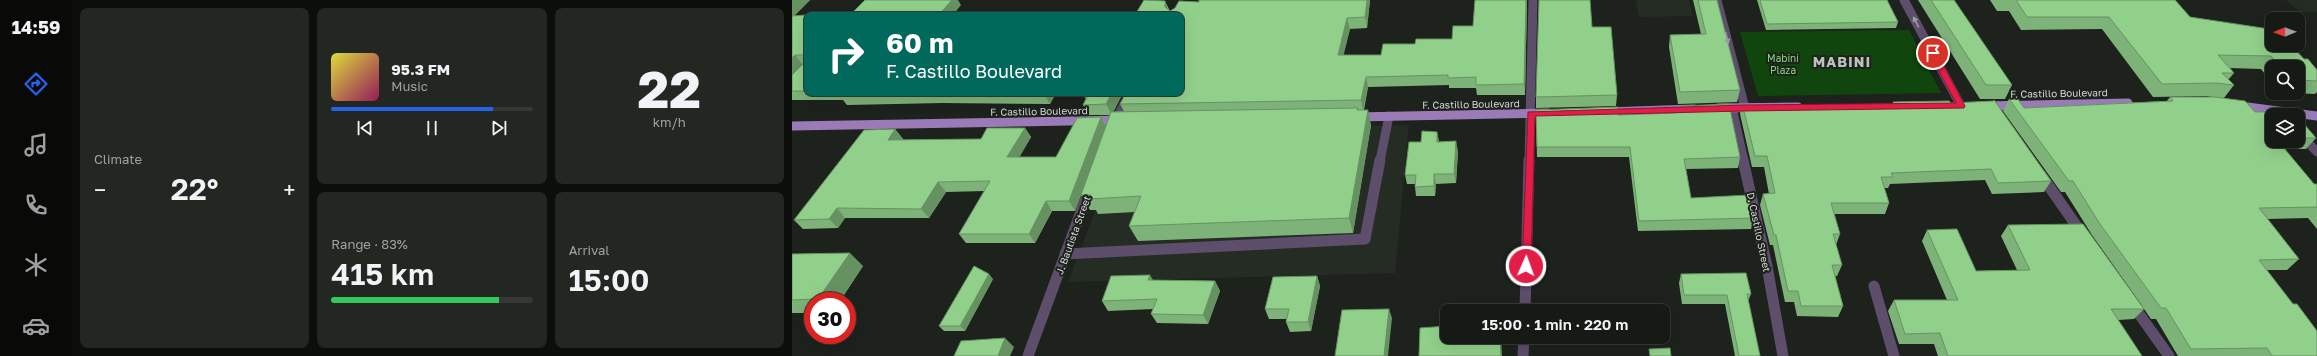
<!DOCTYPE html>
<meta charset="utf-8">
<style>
body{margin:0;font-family:"Golos Text",sans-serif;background:#232722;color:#f1f3f6;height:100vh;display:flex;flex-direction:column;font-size:15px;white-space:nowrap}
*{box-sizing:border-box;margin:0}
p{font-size:13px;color:#9ea1a0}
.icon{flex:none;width:22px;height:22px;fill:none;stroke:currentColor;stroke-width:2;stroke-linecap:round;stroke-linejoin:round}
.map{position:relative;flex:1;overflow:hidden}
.details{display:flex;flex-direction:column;gap:8px;padding:8px;background:#0c0e0c;width:720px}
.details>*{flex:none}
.banner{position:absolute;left:12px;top:12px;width:380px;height:84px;border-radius:8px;box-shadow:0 4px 16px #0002,0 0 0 1px #353834;background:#00695c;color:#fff;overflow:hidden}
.needle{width:26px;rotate:269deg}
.controls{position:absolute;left:1473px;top:12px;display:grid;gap:8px}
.controls a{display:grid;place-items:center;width:40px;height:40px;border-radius:8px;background:#161a15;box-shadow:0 4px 16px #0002,0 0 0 1px #353834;font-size:20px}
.speed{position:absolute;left:12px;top:292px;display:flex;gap:8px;font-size:20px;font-weight:700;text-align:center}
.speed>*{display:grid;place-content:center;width:52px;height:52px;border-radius:50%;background:#161a15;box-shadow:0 4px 16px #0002,0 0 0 1px #353834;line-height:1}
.speed .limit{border:6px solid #d22;background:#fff;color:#111}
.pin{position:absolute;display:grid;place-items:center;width:34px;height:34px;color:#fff;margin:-17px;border:2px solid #fff;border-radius:50%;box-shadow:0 1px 4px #0007}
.me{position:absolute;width:44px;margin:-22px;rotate:2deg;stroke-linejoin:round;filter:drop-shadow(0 0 3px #0008)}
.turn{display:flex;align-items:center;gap:14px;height:84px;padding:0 16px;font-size:18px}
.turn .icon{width:52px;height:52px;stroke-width:2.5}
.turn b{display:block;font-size:28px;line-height:34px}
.big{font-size:30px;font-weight:600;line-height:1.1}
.details .tile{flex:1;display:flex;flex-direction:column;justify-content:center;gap:6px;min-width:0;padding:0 14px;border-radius:8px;background:#232722}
.details .dial{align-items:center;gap:0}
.dial b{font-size:52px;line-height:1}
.song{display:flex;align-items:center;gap:12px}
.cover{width:48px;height:48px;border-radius:6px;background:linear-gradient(135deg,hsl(60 70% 55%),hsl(330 70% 35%))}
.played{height:4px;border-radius:2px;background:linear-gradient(90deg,#2563eb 80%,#353834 80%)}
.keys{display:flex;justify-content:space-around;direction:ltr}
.heat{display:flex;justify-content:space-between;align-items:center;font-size:22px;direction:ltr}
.charge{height:6px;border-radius:3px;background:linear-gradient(90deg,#34c759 83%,#353834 0)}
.details .tiles{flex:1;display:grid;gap:8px;grid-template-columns:repeat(3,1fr)}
.tile:first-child{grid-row:span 2}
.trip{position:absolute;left:648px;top:304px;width:230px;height:40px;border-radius:8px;background:#161a15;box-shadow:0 4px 16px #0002,0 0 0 1px #353834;font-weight:600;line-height:40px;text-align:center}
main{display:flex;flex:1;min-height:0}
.tabs{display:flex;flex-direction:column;width:72px;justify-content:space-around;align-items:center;background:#090a08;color:#9ea1a0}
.tabs .icon{width:28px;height:28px}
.tabs .on{color:#2563eb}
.tabs b{font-size:18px;color:#f1f3f6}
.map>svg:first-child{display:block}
.built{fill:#242c23}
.green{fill:#10450d}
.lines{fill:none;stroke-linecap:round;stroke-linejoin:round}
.minor-far1{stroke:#5d4e6c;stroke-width:9}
.minor{stroke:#5d4e6c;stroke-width:11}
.major{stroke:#9b7ab8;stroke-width:9}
.wall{fill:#7db378}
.shaded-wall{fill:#669261}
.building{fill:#91d08b;stroke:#669261}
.oneway{fill:#9f9aa5}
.route{fill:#e11d48;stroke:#92132f}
.labels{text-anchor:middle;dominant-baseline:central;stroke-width:4;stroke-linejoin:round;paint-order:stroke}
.park-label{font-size:10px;fill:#85d67e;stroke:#1d221c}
.street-label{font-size:10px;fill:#d5d8d4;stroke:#1d221c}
.district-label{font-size:14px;font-weight:bold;letter-spacing:1px;fill:#bbc2ba;stroke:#1d221c}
</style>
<main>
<nav class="tabs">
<b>14:59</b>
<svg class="icon on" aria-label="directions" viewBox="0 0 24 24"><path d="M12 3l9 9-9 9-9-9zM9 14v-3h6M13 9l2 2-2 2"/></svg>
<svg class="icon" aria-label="music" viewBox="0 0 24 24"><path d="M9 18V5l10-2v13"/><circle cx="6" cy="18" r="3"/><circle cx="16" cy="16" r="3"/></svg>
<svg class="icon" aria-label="phone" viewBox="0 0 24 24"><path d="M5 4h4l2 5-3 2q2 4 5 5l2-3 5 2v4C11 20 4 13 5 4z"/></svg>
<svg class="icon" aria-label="climate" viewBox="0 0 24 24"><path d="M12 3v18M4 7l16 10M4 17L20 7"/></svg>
<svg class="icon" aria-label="car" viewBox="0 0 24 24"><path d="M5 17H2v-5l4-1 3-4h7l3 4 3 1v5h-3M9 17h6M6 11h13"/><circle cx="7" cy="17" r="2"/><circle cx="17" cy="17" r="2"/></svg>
</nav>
<section class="details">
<div class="tiles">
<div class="tile"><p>Climate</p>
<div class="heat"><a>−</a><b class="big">22°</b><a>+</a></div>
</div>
<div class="tile">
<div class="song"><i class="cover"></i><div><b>95.3 FM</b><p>Music</p></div></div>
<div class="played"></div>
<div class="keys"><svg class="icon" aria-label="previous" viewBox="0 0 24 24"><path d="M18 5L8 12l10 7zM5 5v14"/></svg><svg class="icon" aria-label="pause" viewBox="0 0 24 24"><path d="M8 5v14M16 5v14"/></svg><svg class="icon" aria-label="next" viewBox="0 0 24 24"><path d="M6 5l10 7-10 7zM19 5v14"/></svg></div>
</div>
<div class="tile dial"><b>22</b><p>km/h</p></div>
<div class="tile"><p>Range · 83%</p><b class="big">415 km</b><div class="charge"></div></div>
<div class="tile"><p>Arrival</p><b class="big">15:00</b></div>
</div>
</section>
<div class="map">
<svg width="1525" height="356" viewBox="0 0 1525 356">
<rect width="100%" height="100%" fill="#1d221c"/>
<g class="built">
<path d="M844,0H897L901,16L847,17Z"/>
<path d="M1494,0H1525V12H1508Z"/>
<path d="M617,125L603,273L276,282L334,130Z"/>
</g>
<path class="green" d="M1117,30L1149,93L966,96L948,32Z"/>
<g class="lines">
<g class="minor-far1">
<path d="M925,0L953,108"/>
<path d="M1112,0L1169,106"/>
<path d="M940,108L952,161"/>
<path d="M322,123L338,93"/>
<path d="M1506,132L1525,152"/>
<path d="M588,161L597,116"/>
<path d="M737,161L741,0"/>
</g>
<g class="minor">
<path d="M951,160L975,266L991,356"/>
<path d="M1249,175L1291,235"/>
<path d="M273,254L573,239L588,160"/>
<path d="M1082,286L1102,356"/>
<path d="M1340,304L1377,356"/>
<path d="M733,311L737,160"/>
<path d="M236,356L297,190"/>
<path d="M731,356L732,337"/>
</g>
<g class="major">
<path d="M1192,106L1336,103"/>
<path d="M1448,106L1525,116"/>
<path d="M926,108L1006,107"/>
<path d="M814,112L902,109"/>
<path d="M564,117L756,113"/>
<path d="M0,126L330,120"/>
</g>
</g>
<g class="wall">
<path d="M0,0H18L2,16L15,15V93H264L258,104L150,103L55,105L51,100H0Z"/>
<path d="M407,0H578L575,28L558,29L551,55H589L623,44L660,39L681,26L683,0H735L733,95H685L684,88H657V85L576,87L572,110L579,125L561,233L346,241L337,226L343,212L306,214L304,210H298L289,195L293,184L283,211H260L243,243H174L167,234L193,191L154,192L137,218H53L46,228L11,229L2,220L103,129L111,139L110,140L189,139L233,128L239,137L227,157H264L309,117L314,126L318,115H297L291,105L294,99L291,95L331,93L321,112L332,111L328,104L389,93L343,15L373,1L378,11L407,2Z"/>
<path d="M901,0H925L948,90L945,102L886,104L877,47L878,35L909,34Z"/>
<path d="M965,0H1095L1106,22L1104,28L974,30Z"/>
<path d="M1126,0H1162L1220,85L1213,99H1188Z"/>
<path d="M1198,0H1383L1398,17L1480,45L1512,59L1525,70V92L1523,94L1501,93H1506V67H1480V83L1469,69L1438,68L1442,73L1436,80L1442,85L1432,98L1480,141H1506V117L1524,138L1514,149H1493L1522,184H1525V229L1516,218L1475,219L1507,259L1495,270H1475L1525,356H1386L1364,319H1359L1352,309L1342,319L1326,320L1350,356H1146L1142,344H1107L1096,311L1102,300H1155L1130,241L1135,230L1184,271L1225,270L1209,236L1216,225L1351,307L1300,235L1273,192H1269L1211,111L1217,99L1232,108L1375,101L1378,97H1420L1414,96L1361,97L1310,29L1229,30L1217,11H1205Z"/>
<path d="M800,27L825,95L824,106L744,108V97Z"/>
<path d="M1202,100L1259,181L1252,192L1200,194L1193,180L1098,184L1096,188H1092L1097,203L1093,214H1042L1048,234L1044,245L1050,265L1045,276H1043L1051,306L1046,317L1005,316L1002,302H993L981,245H978L968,205L971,194H977L972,167H960L948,114L950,103L954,110H992L993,107H1027L1028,105L1101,104V102L1159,103L1201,101Z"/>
<path d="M890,106L948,157L946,168L894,169L899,198L962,218L959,229L846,231L837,157H745L744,110L826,115L883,114V111H889Z"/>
<path d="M645,132L647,142L666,151L664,183L644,184L643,196H624L623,187V184H615L613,175L629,142Z"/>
<path d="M0,254L71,266L48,301H21V313H0Z"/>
<path d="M889,274L959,294L956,301L968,356H943L933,304H890L887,283Z"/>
<path d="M525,276L528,286L519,331L498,332L494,322L495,319H477L473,309Z"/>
<path d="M201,279L173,331H152L147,326Z"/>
<path d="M361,280L423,281L428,291L416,324L365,323L359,314L361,309L316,311L310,301Z"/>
</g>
<g class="shaded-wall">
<path d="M0,0H18L0,18Z"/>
<path d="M160,0H166L169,5L161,15H147Z"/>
<path d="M575,0H578L575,28L573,17Z"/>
<path d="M734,0H735L733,95L732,84Z"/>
<path d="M373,1L377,11L373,7Z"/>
<path d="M555,18L558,29L549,66L546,55Z"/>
<path d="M3,55L11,65L0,76V58Z"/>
<path d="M574,77L576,87L571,111L569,100Z"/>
<path d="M253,93H264L258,104L252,94Z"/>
<path d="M320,93H331L320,115L314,104Z"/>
<path d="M576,110L579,125L561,233L557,218Z"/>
<path d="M309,117L314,127L283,211L277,201Z"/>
<path d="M233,128L239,137L222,167L215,157Z"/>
<path d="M103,129L111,139L103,149L96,140Z"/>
<path d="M645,132L647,142H645Z"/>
<path d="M664,141L666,151L664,183L662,174Z"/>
<path d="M642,174L644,184L643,196L642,186Z"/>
<path d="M146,182L154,192L137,218L129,209Z"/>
<path d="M254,201L260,211L243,243L237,234Z"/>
<path d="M45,208L53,218L46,228L37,219Z"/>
<path d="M58,253L71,266L48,301H28L26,299Z"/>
<path d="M197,274L201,279L173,331L168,326Z"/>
<path d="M358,275L364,285L356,280Z"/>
<path d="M525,276L528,286L519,331L516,322Z"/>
<path d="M423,281L428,291L416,324L411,315Z"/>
<path d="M597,309L600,318L596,356H592Z"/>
<path d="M708,337H709L710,356H709Z"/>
<path d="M213,338L222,347L218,356H206Z"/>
</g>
<g class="building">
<path d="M73,0H160L147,15H34L59,14Z"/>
<path d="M352,0L373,1V7L378,11L383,8L387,1L407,2V0H575L573,17L555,18L546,55H589L591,44H623L624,39H660L661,26H681L683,0H734L732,84L684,85V77L656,78V75L574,77L569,100L328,104L334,93H389V15H343Z"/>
<path d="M747,0H798L800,27H819L825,95L744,97Z"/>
<path d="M906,0H925L948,90L888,92L878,35L914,34Z"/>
<path d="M968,0H1095L1106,22L975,24Z"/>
<path d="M1139,0H1162L1220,85H1194Z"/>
<path d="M1224,0H1383L1398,17L1477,29L1480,35V45H1499L1512,59H1516L1525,70V81L1506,80V67H1488L1479,56L1426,55L1442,73H1430L1442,85L1424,83L1370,84L1317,17H1235Z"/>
<path d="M15,15V91H0V75L12,63L13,58L11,55H3L0,58V16Z"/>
<path d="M49,93H253L252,94L143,93L47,95Z"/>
<path d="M293,93H320L314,104L291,105L296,95H291Z"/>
<path d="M1378,97H1422L1453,101L1463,112L1501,111L1505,115H1480V141H1486L1522,184H1525V207L1467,208L1507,259L1467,260L1501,304H1505L1525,331V356H1480L1475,348L1399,349L1374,308H1369L1308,224L1281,181H1277L1217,99H1226L1232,108L1381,101Z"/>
<path d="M1202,100L1259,181L1206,183L1199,169L1099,173L1101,177H1089L1097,203H1039L1048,234H1041L1050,265H1040L1051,306H1009L1006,291H996L984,235H982L971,194L983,193L975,156H963L950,103L954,110H994L993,107H1028V105L1102,104L1101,102L1157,101L1159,103L1202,101Z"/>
<path d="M937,104L948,157L892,159L899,198L957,195L962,218L847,221L838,147H745L744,110L826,107V115L884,113L883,111H891L890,106Z"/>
<path d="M566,108L565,110H576L557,218L337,226L349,196L297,199L299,195H289L319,112Z"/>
<path d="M309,117L277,201H254L237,234H167L198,181L146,182L129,209L45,208L37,219L2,220L72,130L103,129L96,140L189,139L195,128H233L215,157H264L285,118Z"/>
<path d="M1506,117L1524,138H1506Z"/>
<path d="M630,131L645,132V142L664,141L662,174H642V186L623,187L624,175H613L617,142H629Z"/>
<path d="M1291,224L1352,309H1319L1350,356H1156L1148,333L1113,334L1102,300H1166L1135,230L1165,229L1184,271L1238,270L1216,225Z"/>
<path d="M58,253L26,299L0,300V254Z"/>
<path d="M182,266L197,274L168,326H147Z"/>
<path d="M954,273L959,294H955L968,356H947L935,295H892L889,274Z"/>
<path d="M358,275L356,280L423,281L411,315L359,314L365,299L310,301L319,276Z"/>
<path d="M525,276L516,322H494L497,309H473L481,277Z"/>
<path d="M597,309L592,356H543L550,310Z"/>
<path d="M655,326V337H708L709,356H627L628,328Z"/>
<path d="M213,338L206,356H162L169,341Z"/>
<path d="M878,348L879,356H858L857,349Z"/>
</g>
<defs><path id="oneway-solid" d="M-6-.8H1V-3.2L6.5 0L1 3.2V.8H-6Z"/></defs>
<g class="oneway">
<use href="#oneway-solid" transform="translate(1124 22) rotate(-118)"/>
<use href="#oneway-solid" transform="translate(935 38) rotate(76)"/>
</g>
<path class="route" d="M1138,51L1145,53L1173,106L1172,108L952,111L743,116L739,266L738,268H730L736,112L952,105L1164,103L1137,53Z"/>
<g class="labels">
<g class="park-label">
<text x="991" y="58">Mabini<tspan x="991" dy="12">Plaza</tspan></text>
</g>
<g class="street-label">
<text transform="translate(1267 93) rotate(-1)">F. Castillo Boulevard</text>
<text transform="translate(679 104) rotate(-1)">F. Castillo Boulevard</text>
<text transform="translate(247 111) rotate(-1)">F. Castillo Boulevard</text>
<text transform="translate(967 232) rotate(78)">D. Castillo Street</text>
<text transform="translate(281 235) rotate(-70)">J. Bautista Street</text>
</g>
<g class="district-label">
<text x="1050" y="61">MABINI</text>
</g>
</g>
</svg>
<div class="controls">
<a><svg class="needle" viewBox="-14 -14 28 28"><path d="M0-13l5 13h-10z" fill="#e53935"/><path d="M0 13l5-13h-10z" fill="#9ea1a0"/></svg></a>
<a><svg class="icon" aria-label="search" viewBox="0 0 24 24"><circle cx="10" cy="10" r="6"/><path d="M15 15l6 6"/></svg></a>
<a><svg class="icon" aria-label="layers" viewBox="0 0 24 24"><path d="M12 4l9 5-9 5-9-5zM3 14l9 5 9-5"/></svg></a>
</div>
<div class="speed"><div class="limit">30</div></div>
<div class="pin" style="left:1141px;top:53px;background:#d93025"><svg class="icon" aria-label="arrive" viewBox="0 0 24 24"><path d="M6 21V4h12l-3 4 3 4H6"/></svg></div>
<svg class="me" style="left:734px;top:266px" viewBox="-20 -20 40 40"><circle r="17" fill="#e11d48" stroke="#fff" stroke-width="3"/><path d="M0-11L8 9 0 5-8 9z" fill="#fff"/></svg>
<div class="trip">15:00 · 1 min · 220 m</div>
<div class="banner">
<div class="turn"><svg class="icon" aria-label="right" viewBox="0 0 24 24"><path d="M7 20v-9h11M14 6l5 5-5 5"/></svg><div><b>60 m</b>F. Castillo Boulevard</div></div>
</div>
</div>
</main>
